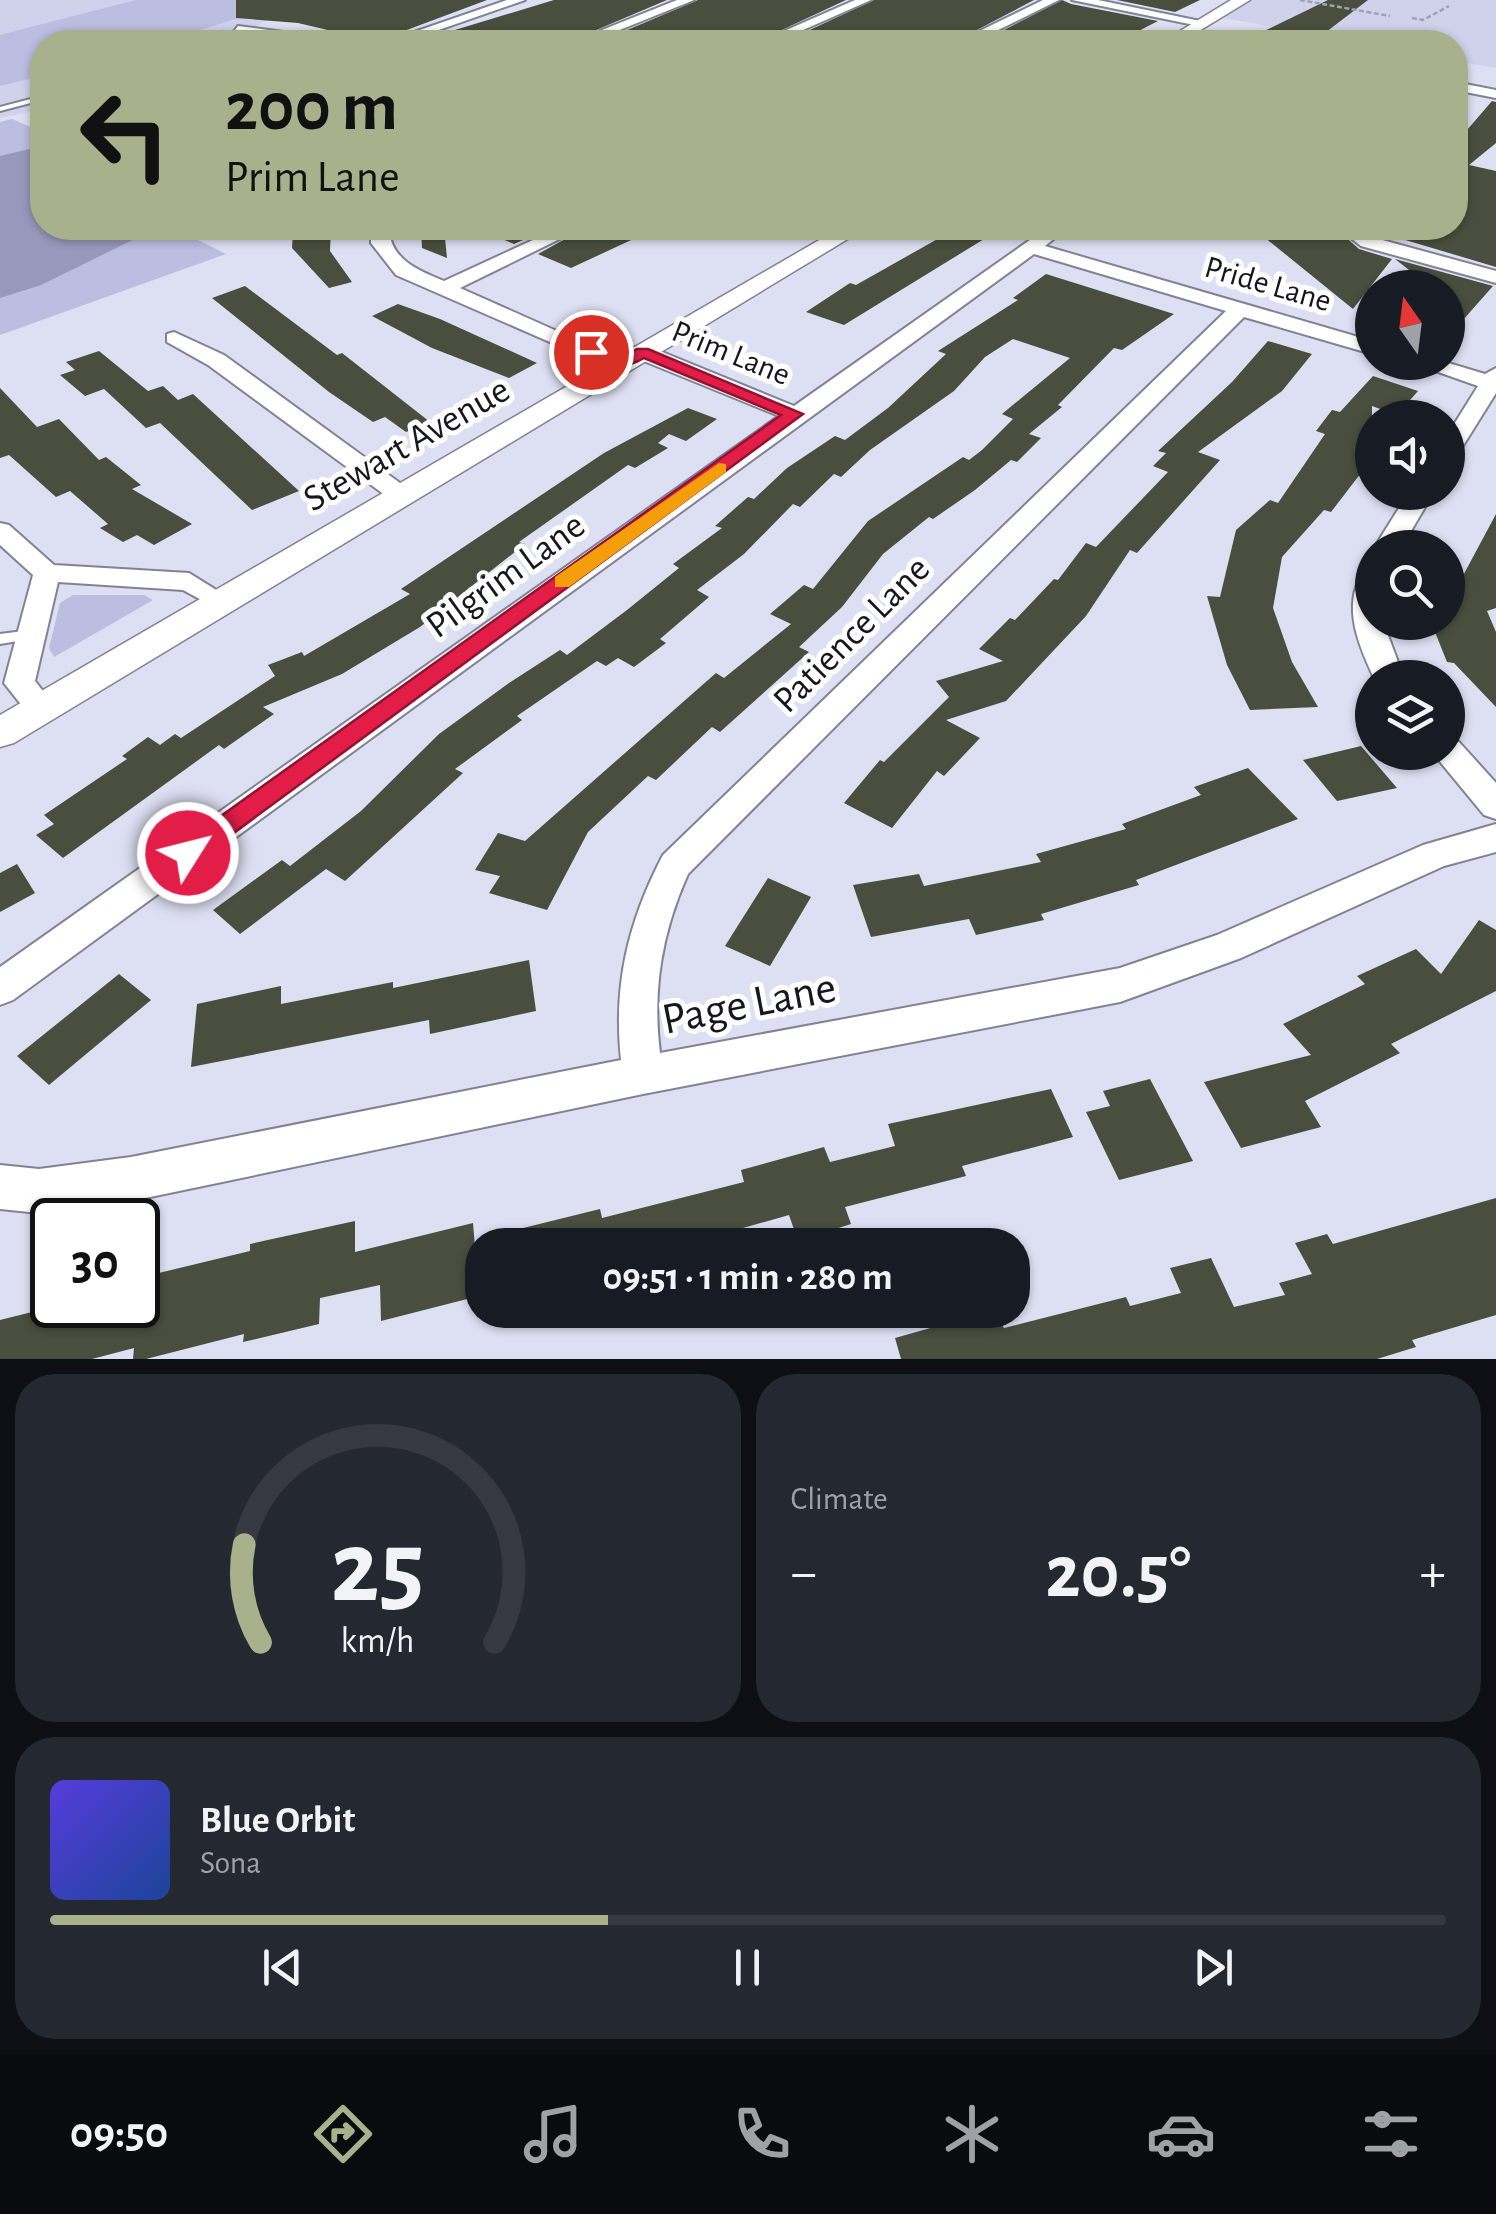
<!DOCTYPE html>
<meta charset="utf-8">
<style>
body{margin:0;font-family:"Alegreya Sans",sans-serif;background:#242831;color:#f1f3f6;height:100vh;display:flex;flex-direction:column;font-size:38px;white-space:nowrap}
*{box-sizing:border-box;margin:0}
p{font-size:32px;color:#9ea1a6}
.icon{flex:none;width:55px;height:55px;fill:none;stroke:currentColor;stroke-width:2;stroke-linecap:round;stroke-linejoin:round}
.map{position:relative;height:1359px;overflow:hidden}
.drawer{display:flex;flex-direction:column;gap:15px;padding:15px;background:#0d0f14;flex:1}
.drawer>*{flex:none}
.top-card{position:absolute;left:30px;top:30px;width:1438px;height:210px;border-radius:40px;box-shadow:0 2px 8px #0004;background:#a8b18b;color:#111;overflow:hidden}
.needle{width:65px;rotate:346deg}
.fabs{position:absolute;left:1355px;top:270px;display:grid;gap:20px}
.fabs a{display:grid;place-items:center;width:110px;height:110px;border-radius:50%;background:#171b24;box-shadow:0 2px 8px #0004;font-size:50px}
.speed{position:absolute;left:30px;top:1198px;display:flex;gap:20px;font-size:50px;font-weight:700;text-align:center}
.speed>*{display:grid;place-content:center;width:130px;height:130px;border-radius:50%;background:#171b24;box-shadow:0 2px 8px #0004;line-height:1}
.speed .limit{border:5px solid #111;border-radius:15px;background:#fff;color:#111}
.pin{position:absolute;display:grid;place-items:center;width:85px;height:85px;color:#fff;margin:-42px;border:5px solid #fff;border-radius:50%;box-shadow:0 2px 10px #0007}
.me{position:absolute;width:110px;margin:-55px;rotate:54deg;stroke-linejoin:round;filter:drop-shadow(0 0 8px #0008)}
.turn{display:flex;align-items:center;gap:35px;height:210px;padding:0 30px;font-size:45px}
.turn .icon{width:130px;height:130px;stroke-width:2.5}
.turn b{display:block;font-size:70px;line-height:85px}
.big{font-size:75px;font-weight:700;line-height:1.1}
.drawer .card{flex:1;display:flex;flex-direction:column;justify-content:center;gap:15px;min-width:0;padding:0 35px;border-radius:40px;background:#242831}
.drawer .dial{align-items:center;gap:0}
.dial svg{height:260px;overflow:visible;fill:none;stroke:#363941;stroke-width:7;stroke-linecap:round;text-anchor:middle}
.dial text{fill:#f1f3f6;stroke:none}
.song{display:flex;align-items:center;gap:30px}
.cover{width:120px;height:120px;border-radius:15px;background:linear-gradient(135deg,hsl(250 70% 55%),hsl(220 70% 35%))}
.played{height:10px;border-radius:5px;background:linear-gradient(90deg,#a8b18b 40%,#363941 40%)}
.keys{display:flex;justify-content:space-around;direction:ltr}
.heat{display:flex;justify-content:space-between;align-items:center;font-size:55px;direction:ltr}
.drawer .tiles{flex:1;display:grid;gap:15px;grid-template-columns:1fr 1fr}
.card:last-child{grid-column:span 2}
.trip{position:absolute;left:465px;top:1228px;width:565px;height:100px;border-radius:40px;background:#171b24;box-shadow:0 2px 8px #0004;font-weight:700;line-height:100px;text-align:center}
.tabs{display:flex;height:160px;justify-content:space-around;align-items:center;background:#090b0e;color:#9ea1a6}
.tabs .icon{width:70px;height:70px}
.tabs .active{color:#a8b18b}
.tabs b{font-size:45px;color:#f1f3f6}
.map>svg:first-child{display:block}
.built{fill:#d0d2ec}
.green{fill:#bbbde1}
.water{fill:#9798bb}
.building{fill:#494e3e}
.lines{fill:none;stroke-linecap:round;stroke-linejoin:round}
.service-casing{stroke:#818294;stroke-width:4}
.minor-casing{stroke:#818294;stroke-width:4}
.tertiary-casing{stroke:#818294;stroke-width:3}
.path{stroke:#a0a1b1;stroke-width:2.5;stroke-dasharray:5 2.5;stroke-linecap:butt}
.service{fill:#fff;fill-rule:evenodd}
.minor{fill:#fff;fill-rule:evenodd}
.tertiary{fill:#fff;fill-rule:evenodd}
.route{fill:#e11d48;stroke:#92132f;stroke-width:2.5}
.slow{fill:#f59e0b}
.labels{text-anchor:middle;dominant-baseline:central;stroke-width:10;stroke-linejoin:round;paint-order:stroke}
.far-street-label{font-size:32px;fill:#16161d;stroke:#fff}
.street-label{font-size:38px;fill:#16161d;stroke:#fff}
.near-street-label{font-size:45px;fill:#16161d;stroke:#fff}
</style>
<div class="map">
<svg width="1496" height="1359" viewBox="0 0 1496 1359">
<rect width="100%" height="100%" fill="#dddff2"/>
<g class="built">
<path d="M0,0H290L267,20L227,42H42V109L0,118Z"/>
<path d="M1246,0H1496V68L1455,61V42H1357L1218,17Z"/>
</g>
<g class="green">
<path d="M136,0H242L245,16L162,42H42V76L0,86V35Z"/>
<path d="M12,119L42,132V228H217L194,238L226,254L0,335V122Z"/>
<path d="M73,595H144L153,600L54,657L49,648L60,603Z"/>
</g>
<path class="water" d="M42,146V228H157L41,285L0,298V156Z"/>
<g class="building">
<path d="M236,0H487L396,34L387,32L366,39L298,23L236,18Z"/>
<path d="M554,0H667L568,42L422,40Z"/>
<path d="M698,0H846L756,42H599Z"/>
<path d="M874,0H1034L954,42H784Z"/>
<path d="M1062,0L1071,4L1158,21L1117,42L1047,34L1030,42H981Z"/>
<path d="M1117,0H1200L1175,12Z"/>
<path d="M1328,0H1368L1313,42H1242Z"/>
<path d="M1492,101L1496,102V143L1469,165L1496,171V267L1365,228H1455V144Z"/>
<path d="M331,228L330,251L352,282L329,288L292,248L293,230Z"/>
<path d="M421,228H444L447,258L422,248Z"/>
<path d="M475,228H551L514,244Z"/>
<path d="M585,228H657L571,268L538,254Z"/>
<path d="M957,228L989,236L844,325L806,312L850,283L856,285Z"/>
<path d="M1253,228H1335L1359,249L1392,259L1353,309Z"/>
<path d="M1395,259L1493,286L1448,337V288H1432Z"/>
<path d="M1046,274L1174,314L1122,350L1114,348L1058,405L1062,407L1029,434L1041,438L1017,462L1011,460L975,490L933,519L929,517L883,554L842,607L799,647L809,652L720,732L712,727L656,780L648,776L588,832L547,910L489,893L500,876L475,870L498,833L525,841L716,673L724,678L791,624L770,614L804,585L813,589L868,521L963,457L969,460L982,450L1013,419L1002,414L1070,358L1013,339L985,357L954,391L870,450L841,477L834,474L800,507L793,504L744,554L697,590L709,597L660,639L666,643L634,667L618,658L606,666L597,661L517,716L522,720L455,769L463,773L345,881L326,869L240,934L213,910L282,860L290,866L361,811L439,734L509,683L560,650L567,655L627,610L679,568L673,564L722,528L715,526L748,497L754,499L787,468L835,436L845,440L888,408L946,354L938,351L1018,300L1013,298Z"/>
<path d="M245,286L337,355L342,353L430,422L406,432L385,417L373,422L329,392L212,298Z"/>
<path d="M398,304L440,319L537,363L509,378L432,348L372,316Z"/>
<path d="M1268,341L1312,354L1282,391L1198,452L1220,460L1137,553L1130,550L1086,616L1006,701L946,720L980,738L944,776L937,771L892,828L844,803L880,760L884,762L949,697L936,681L1003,661L979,649L1010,618L1015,620L1054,579L1058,580L1086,543L1096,547L1168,472L1153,466L1166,453L1158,451L1232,382Z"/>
<path d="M99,351L148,391L163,386L178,400L193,394L299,491L252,510L160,423L146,428L104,389L85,396L60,375L75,370L66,362Z"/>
<path d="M1373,376L1418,391L1397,415L1372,406V436L1360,456L1371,460L1331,512L1324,510L1282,557L1273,608L1292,662L1318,707L1250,710L1227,665L1207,596L1220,597L1236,530L1270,500L1278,503L1325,434L1316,431L1332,410L1340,412Z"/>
<path d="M0,388L37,427L59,419L99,460L106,457L141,485L132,489L192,524L154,545L137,535L123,542L100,528L108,524L70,491L56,497L9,455L0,458Z"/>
<path d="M688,408L717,419L686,441L669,434L658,443L668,448L635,468L628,465L519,542L525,544L420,627L342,674L263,707L274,714L224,749L219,745L63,858L36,835L54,824L44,815L127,759L122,756L148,737L160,745L175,734L181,738L275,676L268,665L302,652L304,656L410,594L401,589L604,453Z"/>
<path d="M1496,514V608L1487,611L1496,632V707L1454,663L1447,662L1431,622H1448V588L1458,585Z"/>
<path d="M1361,746L1397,788L1337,801L1303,760Z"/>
<path d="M1248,768L1298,819L1136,880L1139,885L1041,914L1044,920L976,935L969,919L871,937L853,885L919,874L924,886L1041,862L1036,854L1126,829L1122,824L1201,795L1194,787Z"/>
<path d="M17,864L35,893L0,912V873Z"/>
<path d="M768,878L811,897L770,966L725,946Z"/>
<path d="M1479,920L1496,930V991L1391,1044L1400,1053L1305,1101L1321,1127L1241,1148L1204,1082L1311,1055L1283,1024L1365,984L1357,976L1416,949L1441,974Z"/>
<path d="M529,960L536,1011L430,1034L429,1020L191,1067L197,1004L281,986V1004L393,982V988Z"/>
<path d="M119,974L151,1000L49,1085L17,1056Z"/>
<path d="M1150,1079L1193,1161L1119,1180L1086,1112L1110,1106L1103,1091Z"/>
<path d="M1051,1089L1073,1137L962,1166L966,1176L845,1207L851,1224L798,1241L789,1215L729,1232L731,1240L712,1245H492L491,1236L600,1209L602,1218L744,1182L741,1170L824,1147L830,1162L895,1146L888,1124Z"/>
<path d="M1496,1198V1315L1412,1340L1416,1347L1377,1359H901L895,1338L994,1310L1004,1328L1126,1297L1130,1306L1181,1293L1170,1268L1211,1258L1234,1307L1285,1295L1279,1283L1312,1274L1295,1243L1327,1234L1333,1244Z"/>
<path d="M355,1221V1252L473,1223L479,1296L381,1321L380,1285L320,1298L319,1324L243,1342L244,1334L146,1359H133L134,1348L92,1359H0V1320L60,1305H138V1278L250,1251V1244Z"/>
</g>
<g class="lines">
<defs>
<g id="service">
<path d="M42,96V100L0,111V107Z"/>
<path d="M31,630L36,632L38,635L36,638L0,644V634Z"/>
</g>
<g id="minor">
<path d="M507,0H525L404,42H385Z"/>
<path d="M677,0H694L590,42H572Z"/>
<path d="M855,0H871L776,42H759Z"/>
<path d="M1043,0H1059L974,42H957Z"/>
<path d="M1072,0H1098L1210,23L1204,27Z"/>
<path d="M238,26L329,38L336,42L233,33Z"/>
<path d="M1185,30L1237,42L1180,37Z"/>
<path d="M1455,82L1496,90V98L1455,90Z"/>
<path d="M371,228H389C390,259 417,270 444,281L559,228H582L460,288L633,365L622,372L614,370L396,275L371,243Z"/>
<path d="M1047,228H1067L1045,246L1372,341V354L1244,317L688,874C662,932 652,989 660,1053L1120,968L1217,935L1423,845L1496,824V852L1444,866L1241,958L1120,1002L643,1094L131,1201L39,1213L0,1209V1165L39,1169L131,1157L621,1060C613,985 628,922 663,855L1226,311L1034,254L13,1000L0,1005V967L779,416L634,357V347H650L794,406Z"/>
<path d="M1338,228H1358L1375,238L1496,271V283L1361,246Z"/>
<path d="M174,332L224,355L411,491L415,496L411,501H393L208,365L167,342V334Z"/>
<path d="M1410,362H1445L1485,374L1496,368V393L1456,457L1448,459V434L1478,386Z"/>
<path d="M1409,492H1434L1401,548H1374Z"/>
<path d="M0,523L9,525L54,565L189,573L234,601L220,610L183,590L58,582L35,681L57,709L53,717H31L4,683L33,575L0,545Z"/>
<path d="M1372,571V622H1383L1404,678H1374C1359,646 1342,607 1362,574Z"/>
<path d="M1448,738L1459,742L1496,783V819L1484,815L1437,758L1433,752H1448Z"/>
</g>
<g id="tertiary">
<path d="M1231,0H1250L1181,42H1162Z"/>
<path d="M840,228H866L14,743L0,747V715Z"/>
</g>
</defs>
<use href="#service" class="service-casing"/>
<use href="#minor" class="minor-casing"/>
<use href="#tertiary" class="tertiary-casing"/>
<g class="path">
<path d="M1300,0L1390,16"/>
<path d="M1412,18L1423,20L1449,6"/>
</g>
<use href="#service" class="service"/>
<use href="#minor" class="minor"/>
<use href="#tertiary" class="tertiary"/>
</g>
<path class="route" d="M591,347L621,358L637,349H648L803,414L197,860H179L175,853L179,846L781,415L644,358C620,372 609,365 585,355V348Z"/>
<path class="slow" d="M719,463L726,464V472L569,587H555V577Z"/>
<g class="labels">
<g class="far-street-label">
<text transform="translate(1268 284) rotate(16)">Pride Lane</text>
<text transform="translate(731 353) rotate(22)">Prim Lane</text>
</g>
<g class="street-label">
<text transform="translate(407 445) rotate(-30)">Stewart Avenue</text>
<text transform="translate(506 576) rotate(-36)">Pilgrim Lane</text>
<text transform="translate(852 635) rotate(-45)">Patience Lane</text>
</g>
<g class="near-street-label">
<text transform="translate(749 1004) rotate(-11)">Page Lane</text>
</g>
</g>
</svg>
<div class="fabs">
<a><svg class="needle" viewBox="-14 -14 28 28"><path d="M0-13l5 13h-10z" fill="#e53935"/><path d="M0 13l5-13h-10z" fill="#9ea1a6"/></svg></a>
<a><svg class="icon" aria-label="sound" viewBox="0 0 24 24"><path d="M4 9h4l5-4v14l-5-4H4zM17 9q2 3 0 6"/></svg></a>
<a><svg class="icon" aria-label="search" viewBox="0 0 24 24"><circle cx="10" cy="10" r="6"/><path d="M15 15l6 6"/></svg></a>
<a><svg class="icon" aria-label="layers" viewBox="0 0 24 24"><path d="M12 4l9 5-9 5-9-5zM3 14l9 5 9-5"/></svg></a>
</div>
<div class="speed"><div class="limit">30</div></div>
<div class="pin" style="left:591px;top:352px;background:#d93025"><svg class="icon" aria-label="arrive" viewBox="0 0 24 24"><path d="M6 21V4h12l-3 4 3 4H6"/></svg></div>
<svg class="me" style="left:188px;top:853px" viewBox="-20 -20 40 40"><circle r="17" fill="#e11d48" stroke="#fff" stroke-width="3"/><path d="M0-11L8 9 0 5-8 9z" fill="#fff"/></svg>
<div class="trip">09:51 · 1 min · 280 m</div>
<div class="top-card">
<div class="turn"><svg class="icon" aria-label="left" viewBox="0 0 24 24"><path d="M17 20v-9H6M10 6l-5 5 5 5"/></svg><div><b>200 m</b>Prim Lane</div></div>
</div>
</div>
<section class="drawer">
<div class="tiles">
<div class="card dial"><svg viewBox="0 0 100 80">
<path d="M14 69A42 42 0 1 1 86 69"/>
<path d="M14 69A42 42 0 0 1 9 39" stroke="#a8b18b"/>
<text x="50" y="56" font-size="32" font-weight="700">25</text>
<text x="50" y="72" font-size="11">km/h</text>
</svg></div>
<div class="card"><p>Climate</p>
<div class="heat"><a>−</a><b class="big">20.5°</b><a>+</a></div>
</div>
<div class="card">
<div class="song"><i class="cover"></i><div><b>Blue Orbit</b><p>Sona</p></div></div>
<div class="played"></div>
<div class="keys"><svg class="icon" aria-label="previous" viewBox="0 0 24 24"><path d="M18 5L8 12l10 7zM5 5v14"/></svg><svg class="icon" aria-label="pause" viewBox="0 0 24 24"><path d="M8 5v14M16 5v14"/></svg><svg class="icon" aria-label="next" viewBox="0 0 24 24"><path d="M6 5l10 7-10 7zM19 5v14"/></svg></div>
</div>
</div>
</section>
<nav class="tabs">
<b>09:50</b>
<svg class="icon active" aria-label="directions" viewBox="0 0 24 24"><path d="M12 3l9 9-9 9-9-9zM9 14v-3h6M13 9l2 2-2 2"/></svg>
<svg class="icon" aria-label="music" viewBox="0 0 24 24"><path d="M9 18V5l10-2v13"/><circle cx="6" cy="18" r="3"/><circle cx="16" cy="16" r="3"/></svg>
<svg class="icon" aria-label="phone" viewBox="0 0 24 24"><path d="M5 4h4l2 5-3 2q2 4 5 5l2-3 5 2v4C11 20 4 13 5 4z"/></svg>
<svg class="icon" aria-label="climate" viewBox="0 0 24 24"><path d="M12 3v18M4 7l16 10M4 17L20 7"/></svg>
<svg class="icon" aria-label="car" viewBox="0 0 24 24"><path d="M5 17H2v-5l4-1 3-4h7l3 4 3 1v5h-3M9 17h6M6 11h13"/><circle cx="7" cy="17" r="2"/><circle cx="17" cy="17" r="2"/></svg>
<svg class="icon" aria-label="filters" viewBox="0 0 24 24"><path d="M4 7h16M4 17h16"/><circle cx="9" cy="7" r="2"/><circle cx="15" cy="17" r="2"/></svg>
</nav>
